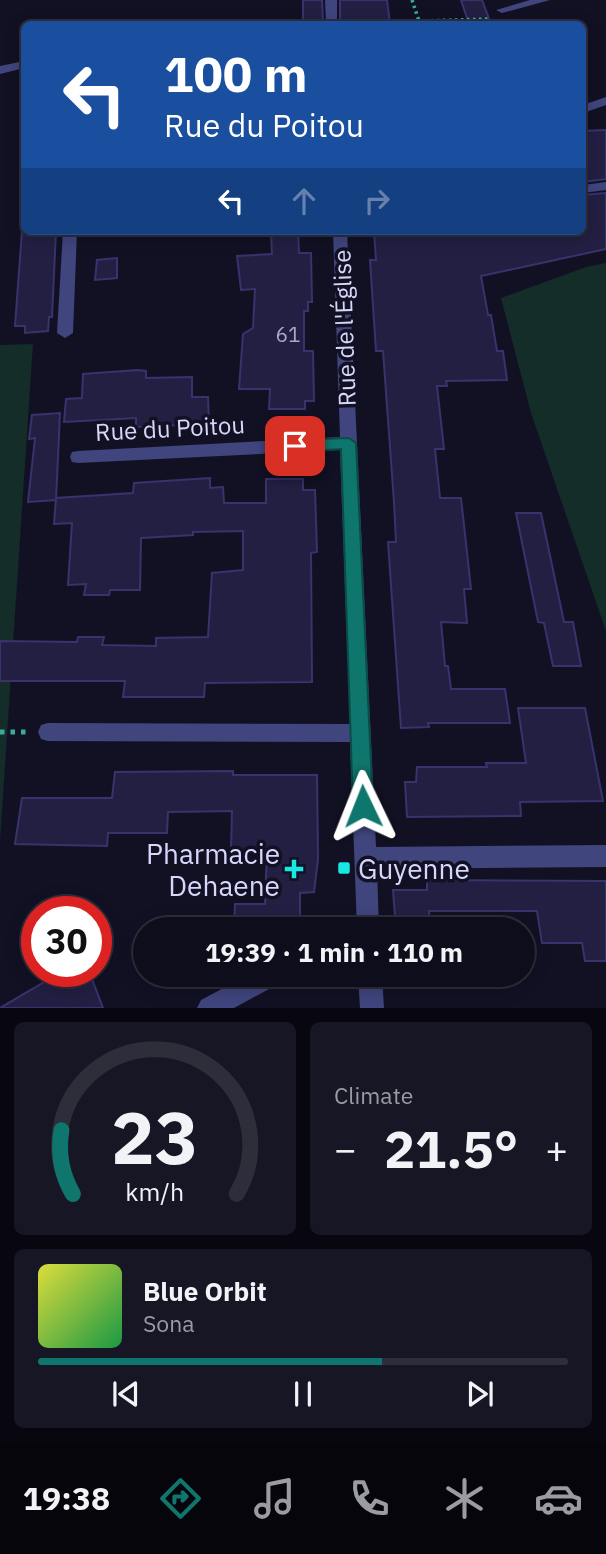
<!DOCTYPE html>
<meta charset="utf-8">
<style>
body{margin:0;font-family:"IBM Plex Sans",sans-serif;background:#171624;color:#f1f3f6;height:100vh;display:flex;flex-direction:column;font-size:26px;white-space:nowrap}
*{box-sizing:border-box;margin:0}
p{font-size:23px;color:#9b9ca3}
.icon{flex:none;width:38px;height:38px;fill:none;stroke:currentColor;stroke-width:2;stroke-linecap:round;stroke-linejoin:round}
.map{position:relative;height:1008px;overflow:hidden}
.sheet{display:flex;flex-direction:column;gap:14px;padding:14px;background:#08070f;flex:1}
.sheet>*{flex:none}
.hud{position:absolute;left:21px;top:21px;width:565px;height:214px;border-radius:10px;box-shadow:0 4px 18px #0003,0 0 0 2px #2e2d3a;background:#1a4fa0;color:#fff;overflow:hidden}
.speed{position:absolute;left:21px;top:896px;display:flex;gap:14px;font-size:35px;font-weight:700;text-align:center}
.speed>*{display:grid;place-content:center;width:91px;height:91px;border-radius:50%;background:#0e0d1b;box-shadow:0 4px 18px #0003,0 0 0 2px #2e2d3a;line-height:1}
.speed .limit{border:10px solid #d22;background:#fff;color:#111}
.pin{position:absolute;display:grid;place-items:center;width:60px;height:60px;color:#fff;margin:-30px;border-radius:14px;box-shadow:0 4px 10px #0006}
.me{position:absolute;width:77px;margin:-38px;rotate:358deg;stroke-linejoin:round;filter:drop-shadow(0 0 5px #0008)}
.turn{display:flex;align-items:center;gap:24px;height:147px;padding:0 28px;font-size:32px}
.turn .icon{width:91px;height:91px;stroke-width:2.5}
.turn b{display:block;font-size:49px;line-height:60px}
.lanes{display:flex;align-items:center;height:66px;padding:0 28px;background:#0003;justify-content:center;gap:35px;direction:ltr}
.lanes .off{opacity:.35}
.big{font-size:52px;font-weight:800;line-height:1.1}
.sheet .tile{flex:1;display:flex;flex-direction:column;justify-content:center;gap:10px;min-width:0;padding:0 24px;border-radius:10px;background:#171624}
.sheet .dial{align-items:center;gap:0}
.dial svg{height:182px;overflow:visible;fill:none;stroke:#2e2d3a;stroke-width:7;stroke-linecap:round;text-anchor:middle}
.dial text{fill:#f1f3f6;stroke:none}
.song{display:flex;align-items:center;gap:21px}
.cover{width:84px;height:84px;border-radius:10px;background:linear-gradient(135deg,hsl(60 70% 55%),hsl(140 70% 35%))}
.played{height:7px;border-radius:4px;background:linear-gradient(90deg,#0f766e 65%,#2e2d3a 65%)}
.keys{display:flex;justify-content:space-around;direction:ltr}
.heat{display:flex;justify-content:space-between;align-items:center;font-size:38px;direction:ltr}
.sheet .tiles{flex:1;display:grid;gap:14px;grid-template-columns:1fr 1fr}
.tile:last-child{grid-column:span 2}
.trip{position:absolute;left:133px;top:917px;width:402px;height:70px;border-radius:35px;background:#0e0d1b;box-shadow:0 4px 18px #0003,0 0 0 2px #2e2d3a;font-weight:800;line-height:70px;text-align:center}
.dock{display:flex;height:112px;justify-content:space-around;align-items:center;background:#06050b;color:#9b9ca3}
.dock .icon{width:49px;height:49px}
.dock .selected{color:#0f766e}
.dock b{font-size:32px;color:#f1f3f6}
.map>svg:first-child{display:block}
.green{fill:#142d29}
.building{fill:#221f43;stroke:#38336c;stroke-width:2}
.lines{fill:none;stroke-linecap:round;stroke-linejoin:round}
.path-far1{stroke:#3bac97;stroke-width:3.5;stroke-dasharray:2.5 3.5;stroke-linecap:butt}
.path{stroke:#3bac97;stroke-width:5;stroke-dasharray:4.5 6;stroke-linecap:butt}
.minor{fill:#40457e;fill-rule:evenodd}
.route{fill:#0f766e;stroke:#0a4d48;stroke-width:2}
.poi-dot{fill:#17e8e4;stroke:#121124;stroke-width:2.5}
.labels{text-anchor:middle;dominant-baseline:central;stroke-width:7;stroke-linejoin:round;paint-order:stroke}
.number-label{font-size:21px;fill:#aaa9cd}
.street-label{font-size:24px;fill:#d7d7fb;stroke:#121124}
.near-poi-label{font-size:28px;fill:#d7d7fb;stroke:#121124;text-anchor:end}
</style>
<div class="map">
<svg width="606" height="1008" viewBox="0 0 606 1008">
<rect width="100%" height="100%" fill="#121124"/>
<g class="green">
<path d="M606,263V631L531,413L501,298L586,267Z"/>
<path d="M33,344L0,840V345Z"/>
</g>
<g class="building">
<path d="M303,0H322L323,23H303Z"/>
<path d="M340,0H387L390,24L340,23Z"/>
<path d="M461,0H482L491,24H469Z"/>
<path d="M606,130V179L583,182V131Z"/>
<path d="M606,193V249L481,276L488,315H491L497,351H503L507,380L446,381L447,386H437L444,449H435L440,498H461L471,589H464L467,623L441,622L445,666H448L451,689H505L510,723H428L429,727L401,728L388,542H396L394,502L383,351H376L370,260H376L374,231H583V195Z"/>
<path d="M22,231H56L52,317H49L48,331L25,333V326H15Z"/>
<path d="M271,231H298L299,253H311L312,302H308V311H304V351H313L314,401H305V409H269L270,389H239L243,334L253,328L255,289L241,290L237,256L272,254Z"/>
<path d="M117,258V278L95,280L97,260Z"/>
<path d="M138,370L146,371V378L192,377V397H208L209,424L136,427V418L64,422L66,399L82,398L83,374Z"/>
<path d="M60,413L56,500L28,502L35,438L29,439L32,415Z"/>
<path d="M210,478V488L223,487L224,503H266V479H303V490H315L317,552L311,553L312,682L205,683L204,697H123L125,681H0V641L77,642L78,637H104L102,645L156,646V638L208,637L212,573L243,570V531L193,532V535L141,538L140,590H110L109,595H84L86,584L68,585L72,523L54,524L56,498L133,493L134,483Z"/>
<path d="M516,513H541L564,622H573L581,666H553L544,623L538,622Z"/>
<path d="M518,708H585L603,801L520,802L521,816L407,817L405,782H416L417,767H487L486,763H526Z"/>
<path d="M233,771V775H317L318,859L314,892L300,893V915L289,923L288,929H234L235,904H265L267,851H231L232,811L168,812L167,833H108L107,846L15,844L22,798H112L115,772Z"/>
<path d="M427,880L606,881V961H585L582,943H542L537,911H429L430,929H396L393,890H427Z"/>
<path d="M63,971H89L103,1008H0Z"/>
</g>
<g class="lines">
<g class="path-far1">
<path d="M412,0L420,24"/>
<path d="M419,21L488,19"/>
</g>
<path class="path" d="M0,732H26"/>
<g class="minor">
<path d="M325,0H337V24H326Z"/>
<path d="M530,0H550L502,13L496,10Z"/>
<path d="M24,61V68L0,74V66Z"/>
<path d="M606,97V105L583,113V105Z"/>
<path d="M606,182V190L583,193V185Z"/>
<path d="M63,231H77L73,333L65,338L57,333Z"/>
<path d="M333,231H347L376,847L606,845V867L377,869L379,929H357L350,742L48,741L41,739L38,732L41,725L48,723L350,724L340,450L78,463L72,462L70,457L72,452L78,451L340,437Z"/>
<path d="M248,975H284L280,983L234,1008H197L201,1000Z"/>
<path d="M358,975H382L384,1008H360Z"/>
</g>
</g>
<path class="route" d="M349,438L356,443L373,806L370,812L363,815L356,812L353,806L341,449L295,452L287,446L295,440Z"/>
<g class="poi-dot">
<rect x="337" y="861" width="14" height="14" rx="3.5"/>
<path d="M290.5 858.5h7v7h7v7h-7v7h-7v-7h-7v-7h7z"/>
</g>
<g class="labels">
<g class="number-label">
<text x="288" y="334">61</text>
</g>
<g class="street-label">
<text transform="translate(344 328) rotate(-92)">Rue de l'Église</text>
<text transform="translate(170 428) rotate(-3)">Rue du Poitou</text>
</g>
<g class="near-poi-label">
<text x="280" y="853">Pharmacie<tspan x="280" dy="32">Dehaene</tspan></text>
<text x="358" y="868" text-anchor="start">Guyenne</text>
</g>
</g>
</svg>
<div class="speed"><div class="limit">30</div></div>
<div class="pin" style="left:295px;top:446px;background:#d93025"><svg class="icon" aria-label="arrive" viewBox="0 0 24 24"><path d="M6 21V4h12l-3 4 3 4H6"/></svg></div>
<svg class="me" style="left:363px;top:806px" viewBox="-20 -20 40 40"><path d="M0-17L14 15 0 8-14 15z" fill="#0f766e" stroke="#fff" stroke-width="4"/></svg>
<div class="trip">19:39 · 1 min · 110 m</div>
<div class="hud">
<div class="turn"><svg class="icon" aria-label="left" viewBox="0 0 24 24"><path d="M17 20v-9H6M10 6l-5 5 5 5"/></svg><div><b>100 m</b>Rue du Poitou</div></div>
<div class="lanes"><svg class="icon" aria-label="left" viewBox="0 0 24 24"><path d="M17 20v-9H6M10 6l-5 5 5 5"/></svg><svg class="icon off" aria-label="ahead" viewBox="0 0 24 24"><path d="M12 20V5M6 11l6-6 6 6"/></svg><svg class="icon off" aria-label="right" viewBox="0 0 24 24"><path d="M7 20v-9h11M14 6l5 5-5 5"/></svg></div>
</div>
</div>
<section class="sheet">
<div class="tiles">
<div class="tile dial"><svg viewBox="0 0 100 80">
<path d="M14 69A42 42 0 1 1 86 69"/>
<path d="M14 69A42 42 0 0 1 9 41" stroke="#0f766e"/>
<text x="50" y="56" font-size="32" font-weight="700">23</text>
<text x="50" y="72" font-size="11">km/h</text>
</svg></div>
<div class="tile"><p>Climate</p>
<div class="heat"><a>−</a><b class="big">21.5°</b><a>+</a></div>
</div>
<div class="tile">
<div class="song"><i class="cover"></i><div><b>Blue Orbit</b><p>Sona</p></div></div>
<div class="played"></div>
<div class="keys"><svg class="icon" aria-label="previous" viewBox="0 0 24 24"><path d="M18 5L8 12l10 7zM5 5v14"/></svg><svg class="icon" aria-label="pause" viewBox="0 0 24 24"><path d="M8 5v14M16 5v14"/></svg><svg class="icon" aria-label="next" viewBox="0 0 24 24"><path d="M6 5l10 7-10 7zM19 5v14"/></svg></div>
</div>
</div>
</section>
<nav class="dock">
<b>19:38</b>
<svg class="icon selected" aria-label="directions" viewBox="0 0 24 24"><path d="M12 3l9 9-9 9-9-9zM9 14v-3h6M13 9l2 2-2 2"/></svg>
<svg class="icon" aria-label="music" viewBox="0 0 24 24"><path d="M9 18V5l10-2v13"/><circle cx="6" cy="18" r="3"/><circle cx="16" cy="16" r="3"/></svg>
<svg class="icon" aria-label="phone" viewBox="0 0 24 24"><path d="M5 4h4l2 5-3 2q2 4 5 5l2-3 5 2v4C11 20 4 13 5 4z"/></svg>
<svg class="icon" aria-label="climate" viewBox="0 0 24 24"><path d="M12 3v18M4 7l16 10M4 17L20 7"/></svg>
<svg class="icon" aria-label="car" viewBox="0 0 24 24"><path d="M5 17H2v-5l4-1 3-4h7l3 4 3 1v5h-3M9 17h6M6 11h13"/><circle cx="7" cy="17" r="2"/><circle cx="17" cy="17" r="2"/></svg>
</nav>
